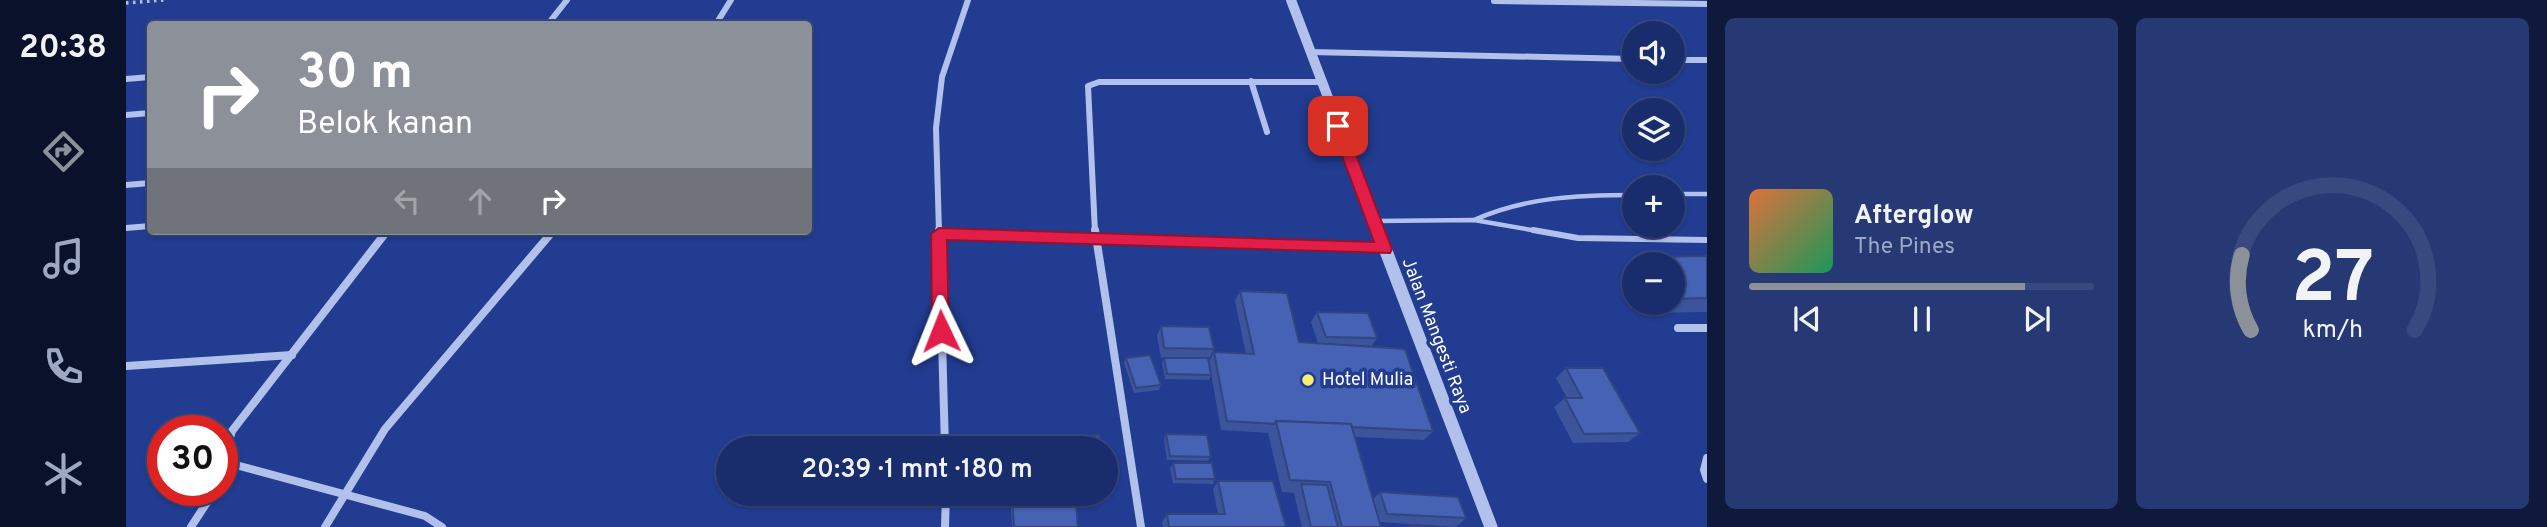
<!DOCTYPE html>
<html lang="id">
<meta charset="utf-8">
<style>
body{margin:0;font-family:Overpass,sans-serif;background:#263974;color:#f1f3f6;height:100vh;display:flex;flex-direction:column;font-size:26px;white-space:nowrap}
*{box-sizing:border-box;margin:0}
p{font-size:23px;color:#9fa8c2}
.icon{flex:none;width:38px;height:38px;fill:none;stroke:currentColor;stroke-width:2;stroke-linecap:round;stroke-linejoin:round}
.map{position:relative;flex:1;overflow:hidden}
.side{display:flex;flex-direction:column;gap:18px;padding:18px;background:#0e193b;width:840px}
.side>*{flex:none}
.hud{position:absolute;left:21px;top:21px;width:665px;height:214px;border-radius:7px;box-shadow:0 2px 5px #0004,0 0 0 2px #37497f;background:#8c9099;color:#fff;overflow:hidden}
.fabs{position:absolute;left:1496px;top:21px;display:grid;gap:14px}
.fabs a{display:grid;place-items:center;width:63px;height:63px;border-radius:50%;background:#192d6c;box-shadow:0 2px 5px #0004,0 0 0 2px #37497f;font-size:35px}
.speed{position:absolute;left:21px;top:415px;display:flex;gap:14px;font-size:35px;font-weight:700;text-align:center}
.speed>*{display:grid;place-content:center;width:91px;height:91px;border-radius:50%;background:#192d6c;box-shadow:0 2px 5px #0004,0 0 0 2px #37497f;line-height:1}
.speed .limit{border:10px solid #d22;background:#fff;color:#111}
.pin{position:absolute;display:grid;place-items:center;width:60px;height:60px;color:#fff;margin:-30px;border-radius:14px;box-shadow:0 4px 10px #0006}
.me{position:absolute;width:77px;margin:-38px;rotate:358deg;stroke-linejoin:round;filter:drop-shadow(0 0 5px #0008)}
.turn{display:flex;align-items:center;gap:24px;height:147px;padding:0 35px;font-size:32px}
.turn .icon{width:91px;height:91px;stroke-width:2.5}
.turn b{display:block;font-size:49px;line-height:60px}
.lanes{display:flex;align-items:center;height:66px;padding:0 35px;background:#0003;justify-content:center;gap:35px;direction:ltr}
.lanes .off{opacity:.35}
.side .card{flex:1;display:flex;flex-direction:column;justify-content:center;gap:10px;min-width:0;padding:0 24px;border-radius:10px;background:#263974}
.side .dial{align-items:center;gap:0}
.dial svg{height:182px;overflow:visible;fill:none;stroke:#37497f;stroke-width:7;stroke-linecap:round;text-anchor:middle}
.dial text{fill:#f1f3f6;stroke:none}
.song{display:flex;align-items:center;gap:21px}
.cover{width:84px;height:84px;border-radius:10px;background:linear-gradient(135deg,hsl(20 70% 55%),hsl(150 70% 35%))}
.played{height:7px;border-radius:4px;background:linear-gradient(90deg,#8c9099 80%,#37497f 80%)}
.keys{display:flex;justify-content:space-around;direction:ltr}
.side .tiles{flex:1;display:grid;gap:18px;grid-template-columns:repeat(2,1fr)}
.trip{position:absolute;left:590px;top:436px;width:402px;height:70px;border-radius:35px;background:#192d6c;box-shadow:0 2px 5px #0004,0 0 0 2px #37497f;font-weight:600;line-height:70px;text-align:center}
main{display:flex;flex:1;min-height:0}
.dock{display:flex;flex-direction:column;width:126px;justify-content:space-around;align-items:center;background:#0a122b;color:#9fa8c2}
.dock .icon{width:49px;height:49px}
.dock .active{color:#8c9099}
.dock b{font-size:32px;color:#f1f3f6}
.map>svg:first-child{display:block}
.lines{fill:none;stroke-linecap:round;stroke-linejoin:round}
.path{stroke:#b1c1ec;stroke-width:3.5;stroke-dasharray:2.5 4.5;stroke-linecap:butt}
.service-far1{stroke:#b1c1ec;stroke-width:4.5}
.service{stroke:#b1c1ec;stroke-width:6}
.minor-far1{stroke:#b1c1ec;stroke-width:6}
.minor{stroke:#b1c1ec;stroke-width:8}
.tertiary-far1{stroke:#b1c1ec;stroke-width:10}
.tertiary{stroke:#b1c1ec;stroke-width:13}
.wall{fill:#3c549c}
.building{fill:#4662b5;stroke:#31457f;stroke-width:2}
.route{fill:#e11d48;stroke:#92132f;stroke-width:2}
.poi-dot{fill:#f9ec73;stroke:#213c90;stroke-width:2.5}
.labels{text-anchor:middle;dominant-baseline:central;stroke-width:7;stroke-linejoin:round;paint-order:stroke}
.street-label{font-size:18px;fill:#fff;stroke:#213c90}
.poi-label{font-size:18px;fill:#fff;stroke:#213c90;text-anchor:start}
</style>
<main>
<nav class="dock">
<b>20:38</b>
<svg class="icon active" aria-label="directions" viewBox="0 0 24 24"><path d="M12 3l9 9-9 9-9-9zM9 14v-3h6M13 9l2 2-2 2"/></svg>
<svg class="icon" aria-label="music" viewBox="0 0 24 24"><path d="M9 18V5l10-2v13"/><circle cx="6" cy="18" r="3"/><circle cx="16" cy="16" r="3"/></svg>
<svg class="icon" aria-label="phone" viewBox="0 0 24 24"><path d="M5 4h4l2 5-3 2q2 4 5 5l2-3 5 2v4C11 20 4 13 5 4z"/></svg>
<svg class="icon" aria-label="climate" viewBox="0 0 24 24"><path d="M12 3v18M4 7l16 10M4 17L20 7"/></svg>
</nav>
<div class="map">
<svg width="1581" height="527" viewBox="0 0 1581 527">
<rect width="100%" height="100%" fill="#213c90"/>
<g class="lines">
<path class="path" d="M0,3L38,0"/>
<g class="service-far1">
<path d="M1547,194H1581"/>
<path d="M1348,220C1400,197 1452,195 1508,195"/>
<path d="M1250,221L1348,220L1417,232"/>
</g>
<path class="service" d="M1407,230L1452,238L1581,240"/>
<g class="minor-far1">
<path d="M1368,1L1581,4"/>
<path d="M422,24L441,0"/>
<path d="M590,24L605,0"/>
<path d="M1184,52L1508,59"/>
<path d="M1547,60H1581"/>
<path d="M0,79L24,77"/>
<path d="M1125,81L1141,132"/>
<path d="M0,115L24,113"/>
<path d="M0,185L24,183"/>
<path d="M0,228L24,226"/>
<path d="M813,232L810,128L816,77L842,0"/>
<path d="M969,232L962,86L973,82H1195"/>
</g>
<g class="minor">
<path d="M813,230L819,448"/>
<path d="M969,230L1015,527"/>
<path d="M813,234L1258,249"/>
<path d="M1552,328H1581"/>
<path d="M0,366L166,355"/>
<path d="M1581,458L1578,470L1581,479"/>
<path d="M106,464L299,516L316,527"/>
<path d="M96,479L106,464L98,456L106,431L261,231"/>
<path d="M65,527L89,490"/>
<path d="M199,527L259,429L427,231"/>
<path d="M819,527L820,494"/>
</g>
<path class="tertiary-far1" d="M1165,0L1253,232"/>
<path class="tertiary" d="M1252,230L1365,527"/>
</g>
<g class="wall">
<path d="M1581,256V312L1529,313L1522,303H1547V264H1508V282L1501,271L1515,257Z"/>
<path d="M1114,291L1173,342L1192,343L1185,322L1191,312L1251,338L1245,347L1307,431L1298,440L1229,437L1247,499L1254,492L1340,518L1330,527L1254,522L1255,527H1176L1168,493L1156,492L1142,433L1095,430L1083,362L1088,352L1120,354L1109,301Z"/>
<path d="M1035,326L1088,349L1083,359H1082L1085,375L1083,380L1039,379L1036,363L1038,358H1035L1031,336Z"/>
<path d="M1000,358L1035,385L1033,390L1008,393L998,363Z"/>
<path d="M1440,368L1514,433L1502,442L1447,443L1428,407L1439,398H1441L1430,378Z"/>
<path d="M1040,434L1085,457L1082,461L1041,460L1038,439Z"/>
<path d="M1047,463L1089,479L1087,484L1047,483L1044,468Z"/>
<path d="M1092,481L1160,527H1037L1036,522L1041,514H1092L1087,489Z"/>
<path d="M884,494H949L952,527H886Z"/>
</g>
<g class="building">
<path d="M1581,256V298L1547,299V264H1520L1515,257Z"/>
<path d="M1114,291L1161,293L1173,342L1279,349L1307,431L1226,427L1225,424L1150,421L1148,424L1101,421L1088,352L1128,354Z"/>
<path d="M1191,312L1242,313L1251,338L1200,337Z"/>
<path d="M1035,326L1083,327L1088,349L1038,348Z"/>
<path d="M1024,355L1035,385L1010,388L1000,358Z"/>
<path d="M1038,358H1082L1085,375L1041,374Z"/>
<path d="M1440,368H1477L1514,433L1458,434L1439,398H1456Z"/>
<path d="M1150,421L1225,424L1255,527H1216L1204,482L1164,480Z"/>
<path d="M1040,434L1081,435L1085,457L1044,456Z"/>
<path d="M973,435L976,448H881L880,439Z"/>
<path d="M875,446V448H842Z"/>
<path d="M1047,463H1086L1089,479H1050Z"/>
<path d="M1092,481H1147L1160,527H1043L1041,514H1099Z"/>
<path d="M1175,484L1201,485L1212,527H1185Z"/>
<path d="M1254,492L1332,497L1340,518L1261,514Z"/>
<path d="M886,494H949L952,527H888Z"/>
<path d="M1283,525L1317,527H1284Z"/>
</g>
<path class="route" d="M1212,121L1219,126L1266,249L1264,253L821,240L823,331L821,336H809L806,331L805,234L813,228L1248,242L1205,126Z"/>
<circle class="poi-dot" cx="1182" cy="380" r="7"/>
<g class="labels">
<g class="street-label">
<text transform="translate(1310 336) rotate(69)">Jalan Mangesti Raya</text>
</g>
<g class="poi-label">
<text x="1196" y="380">Hotel Mulia</text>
</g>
</g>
</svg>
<div class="fabs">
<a><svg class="icon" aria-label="sound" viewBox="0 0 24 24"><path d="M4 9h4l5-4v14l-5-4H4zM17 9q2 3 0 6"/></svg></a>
<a><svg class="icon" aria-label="layers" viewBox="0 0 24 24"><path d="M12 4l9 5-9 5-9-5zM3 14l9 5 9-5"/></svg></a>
<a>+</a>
<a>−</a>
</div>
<div class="speed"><div class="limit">30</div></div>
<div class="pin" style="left:1212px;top:126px;background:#d93025"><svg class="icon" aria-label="arrive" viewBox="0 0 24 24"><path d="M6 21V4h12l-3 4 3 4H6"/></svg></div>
<svg class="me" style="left:815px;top:331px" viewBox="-20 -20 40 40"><path d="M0-17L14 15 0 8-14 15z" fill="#e11d48" stroke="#fff" stroke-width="4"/></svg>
<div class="trip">20:39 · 1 mnt · 180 m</div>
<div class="hud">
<div class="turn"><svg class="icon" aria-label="right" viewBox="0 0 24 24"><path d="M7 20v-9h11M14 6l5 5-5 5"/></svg><div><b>30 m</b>Belok kanan</div></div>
<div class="lanes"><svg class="icon off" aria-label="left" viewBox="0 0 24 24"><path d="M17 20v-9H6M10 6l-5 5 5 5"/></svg><svg class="icon off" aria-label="ahead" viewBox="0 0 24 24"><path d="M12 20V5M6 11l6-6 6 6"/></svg><svg class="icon" aria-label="right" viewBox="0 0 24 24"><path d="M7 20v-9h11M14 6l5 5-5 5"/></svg></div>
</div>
</div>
<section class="side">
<div class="tiles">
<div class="card">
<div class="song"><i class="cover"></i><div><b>Afterglow</b><p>The Pines</p></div></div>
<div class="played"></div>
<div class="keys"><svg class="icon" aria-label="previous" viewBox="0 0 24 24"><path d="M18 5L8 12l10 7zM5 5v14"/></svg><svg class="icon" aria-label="pause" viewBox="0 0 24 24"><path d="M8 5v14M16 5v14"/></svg><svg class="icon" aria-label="next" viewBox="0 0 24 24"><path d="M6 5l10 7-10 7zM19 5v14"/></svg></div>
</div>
<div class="card dial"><svg viewBox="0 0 100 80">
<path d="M14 69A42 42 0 1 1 86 69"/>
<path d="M14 69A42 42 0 0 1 10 36" stroke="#8c9099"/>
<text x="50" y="56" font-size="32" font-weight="700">27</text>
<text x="50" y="72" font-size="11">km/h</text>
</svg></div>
</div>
</section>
</main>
